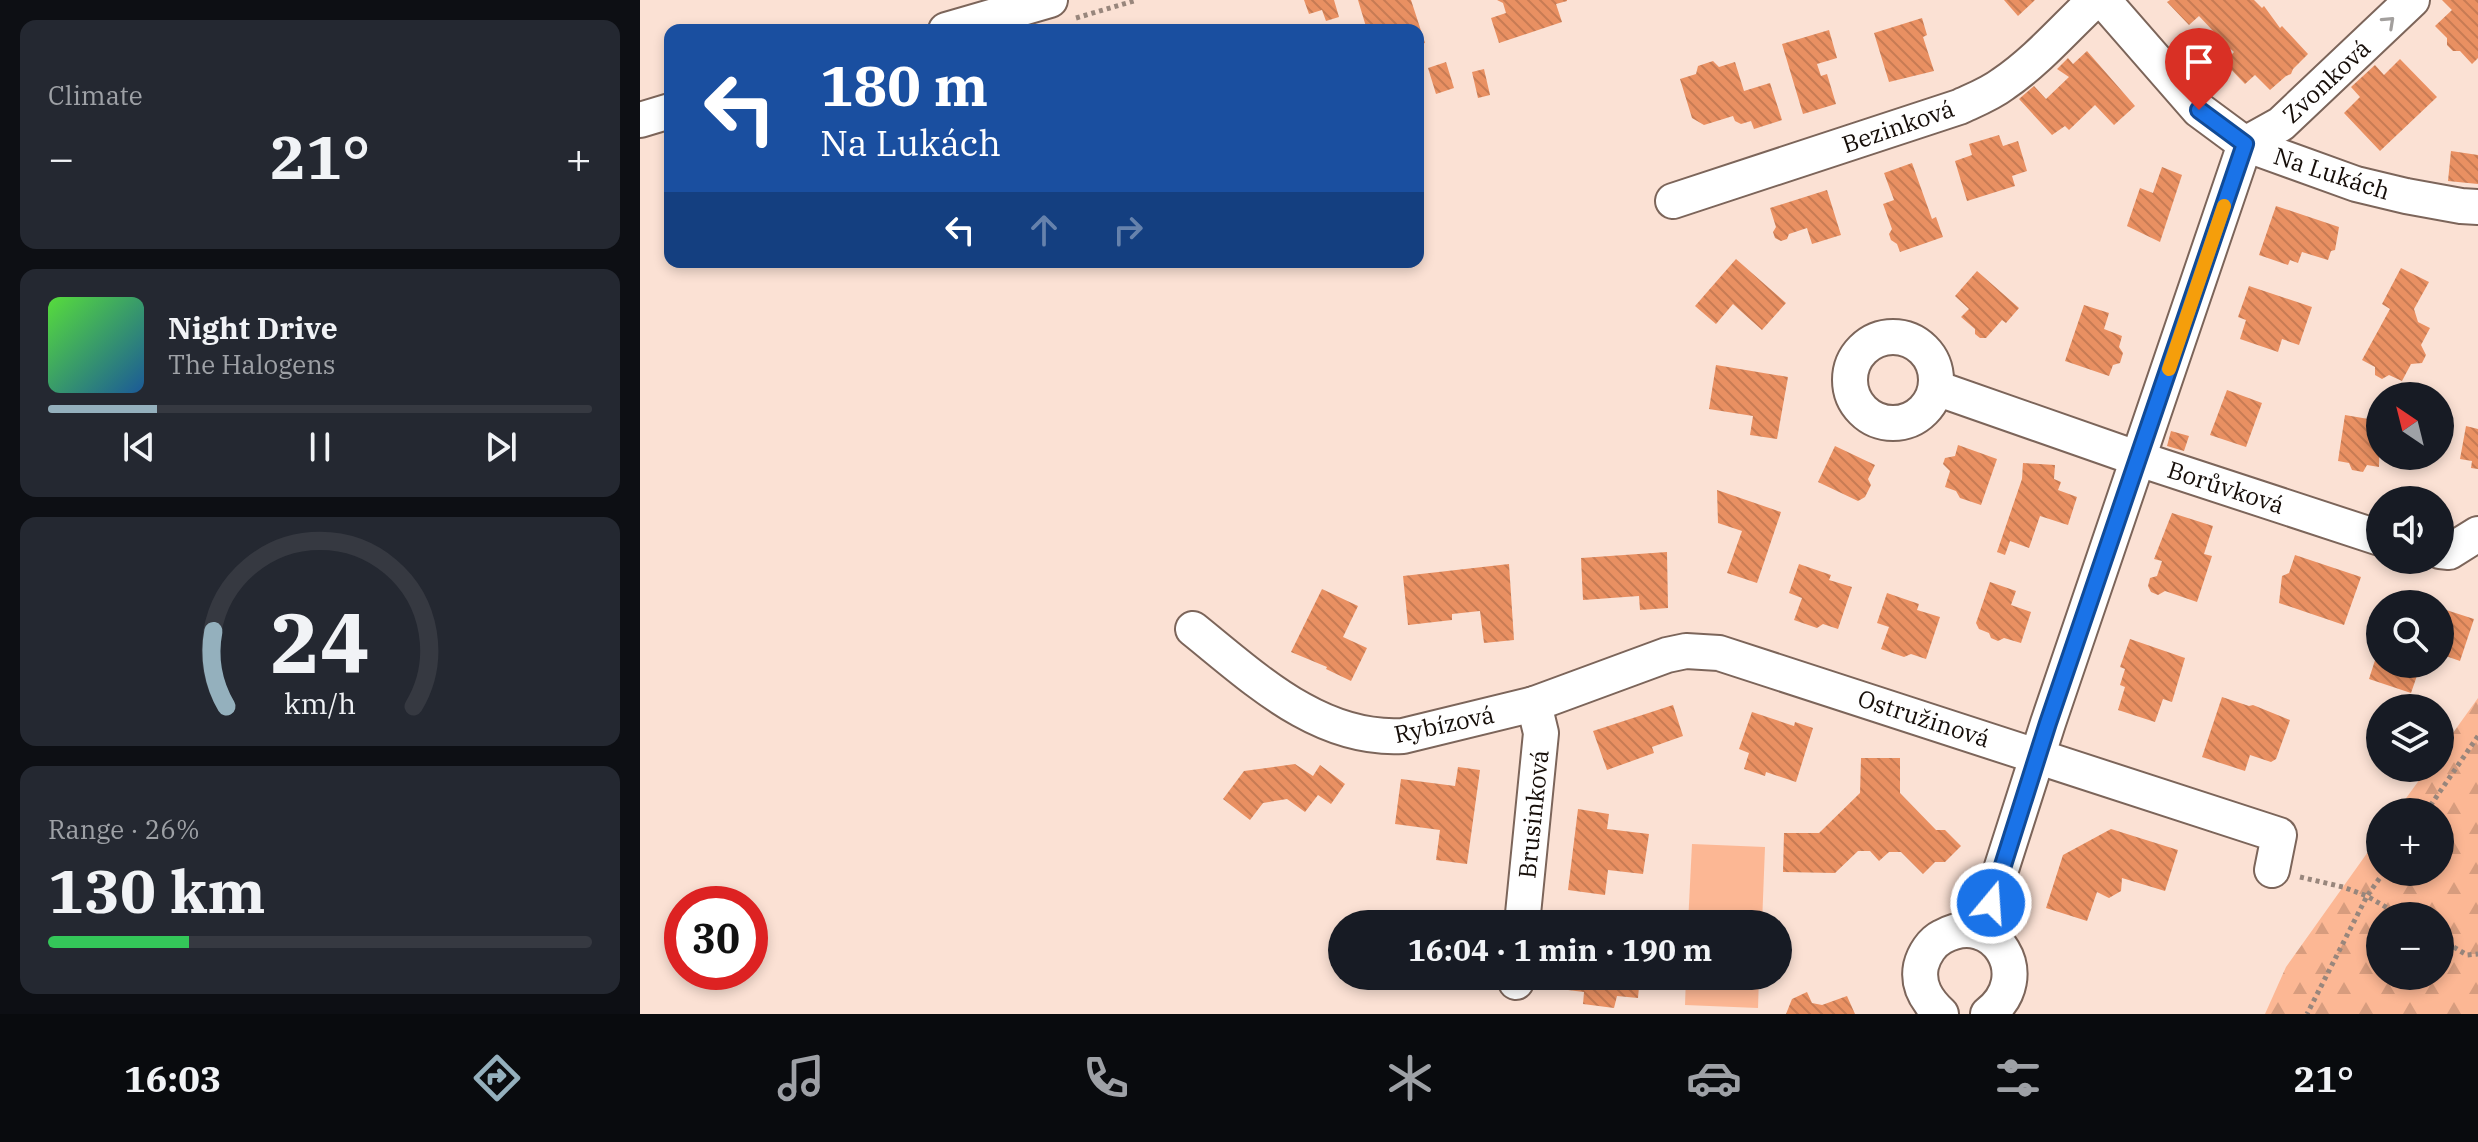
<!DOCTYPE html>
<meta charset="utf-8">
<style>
body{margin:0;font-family:"IBM Plex Serif",serif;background:#242831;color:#f1f3f6;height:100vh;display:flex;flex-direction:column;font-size:30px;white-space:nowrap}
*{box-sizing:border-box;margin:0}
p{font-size:26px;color:#9ea1a6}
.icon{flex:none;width:44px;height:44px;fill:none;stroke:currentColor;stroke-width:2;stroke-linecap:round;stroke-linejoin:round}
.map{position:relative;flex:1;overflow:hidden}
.details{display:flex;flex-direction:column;gap:20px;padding:20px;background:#0d0f14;width:640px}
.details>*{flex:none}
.guide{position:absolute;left:24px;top:24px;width:760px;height:244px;border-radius:16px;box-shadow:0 4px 12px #0003;background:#1a4fa0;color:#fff;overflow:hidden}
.needle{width:52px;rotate:325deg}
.fabs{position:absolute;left:1726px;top:382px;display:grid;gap:16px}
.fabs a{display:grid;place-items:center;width:88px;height:88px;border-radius:50%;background:#171b24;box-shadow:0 4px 12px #0003;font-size:40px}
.speed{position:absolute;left:24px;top:886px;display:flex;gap:16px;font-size:40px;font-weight:700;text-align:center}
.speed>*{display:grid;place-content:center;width:104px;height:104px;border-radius:50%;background:#171b24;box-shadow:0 4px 12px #0003;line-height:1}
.speed .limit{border:12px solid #d22;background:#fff;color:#111}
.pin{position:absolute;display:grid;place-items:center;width:68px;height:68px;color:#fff;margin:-82px -34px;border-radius:50% 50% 50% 0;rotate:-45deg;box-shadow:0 0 8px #0007}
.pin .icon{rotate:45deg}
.me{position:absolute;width:88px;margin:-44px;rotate:18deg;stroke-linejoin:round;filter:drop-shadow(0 0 6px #0008)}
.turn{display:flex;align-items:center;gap:28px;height:168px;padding:0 24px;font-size:36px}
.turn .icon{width:104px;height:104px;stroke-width:2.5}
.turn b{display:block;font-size:56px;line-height:68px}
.lanes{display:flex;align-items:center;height:76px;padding:0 24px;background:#0003;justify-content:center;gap:40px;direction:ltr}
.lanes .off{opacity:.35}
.big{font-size:60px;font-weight:800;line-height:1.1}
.details .card{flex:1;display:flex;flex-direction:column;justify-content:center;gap:12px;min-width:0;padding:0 28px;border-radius:16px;background:#242831}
.details .dial{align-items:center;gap:0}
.dial svg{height:208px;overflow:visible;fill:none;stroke:#363941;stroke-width:7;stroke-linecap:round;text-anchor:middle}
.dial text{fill:#f1f3f6;stroke:none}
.song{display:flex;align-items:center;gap:24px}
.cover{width:96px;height:96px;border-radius:12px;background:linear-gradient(135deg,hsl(110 70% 55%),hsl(210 70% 35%))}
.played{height:8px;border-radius:4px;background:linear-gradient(90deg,#94b0bd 20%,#363941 20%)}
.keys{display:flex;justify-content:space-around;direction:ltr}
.heat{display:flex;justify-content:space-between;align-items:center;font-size:44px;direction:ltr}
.charge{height:12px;border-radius:6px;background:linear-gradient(90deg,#34c759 26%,#363941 0)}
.trip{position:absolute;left:688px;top:910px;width:464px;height:80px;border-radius:40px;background:#171b24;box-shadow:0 4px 12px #0003;font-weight:800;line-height:80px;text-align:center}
.tab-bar{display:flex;height:128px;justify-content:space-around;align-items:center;background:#090b0e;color:#9ea1a6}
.tab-bar .icon{width:56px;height:56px}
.tab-bar .on{color:#94b0bd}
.tab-bar b{font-size:36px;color:#f1f3f6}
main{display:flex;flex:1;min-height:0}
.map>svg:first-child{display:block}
.forest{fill:url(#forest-firs);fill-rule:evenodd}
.garden{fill:#fcb794}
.building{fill:url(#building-back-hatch)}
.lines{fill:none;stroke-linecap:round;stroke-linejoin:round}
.minor-casing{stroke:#7c655a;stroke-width:38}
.path{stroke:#98867c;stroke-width:5;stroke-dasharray:4 4;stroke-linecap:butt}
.minor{stroke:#fff;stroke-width:34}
.oneway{stroke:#a29f9d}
.route-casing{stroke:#114b97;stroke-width:20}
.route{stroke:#1a73e8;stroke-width:14}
.slow{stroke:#f59e0b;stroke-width:14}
.labels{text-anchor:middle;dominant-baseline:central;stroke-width:7;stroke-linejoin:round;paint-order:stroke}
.street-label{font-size:24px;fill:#160e09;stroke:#fff}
</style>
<main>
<section class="details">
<div class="card"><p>Climate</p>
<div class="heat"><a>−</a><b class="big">21°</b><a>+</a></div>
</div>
<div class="card">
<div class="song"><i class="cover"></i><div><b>Night Drive</b><p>The Halogens</p></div></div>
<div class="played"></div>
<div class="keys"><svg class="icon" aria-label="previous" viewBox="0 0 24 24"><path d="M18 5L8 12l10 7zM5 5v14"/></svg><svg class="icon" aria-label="pause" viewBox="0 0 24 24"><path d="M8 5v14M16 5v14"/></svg><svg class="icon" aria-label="next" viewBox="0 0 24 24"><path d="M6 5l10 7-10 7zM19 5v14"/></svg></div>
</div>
<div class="card dial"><svg viewBox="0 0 100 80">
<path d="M14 69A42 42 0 1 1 86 69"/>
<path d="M14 69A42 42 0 0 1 9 40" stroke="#94b0bd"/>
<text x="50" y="56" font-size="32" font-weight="700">24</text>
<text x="50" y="72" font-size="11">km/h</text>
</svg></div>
<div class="card"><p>Range · 26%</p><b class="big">130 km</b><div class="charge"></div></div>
</section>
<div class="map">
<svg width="1838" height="1014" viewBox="0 0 1838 1014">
<defs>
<pattern id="forest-firs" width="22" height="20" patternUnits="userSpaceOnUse" patternTransform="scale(2)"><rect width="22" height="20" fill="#fcb794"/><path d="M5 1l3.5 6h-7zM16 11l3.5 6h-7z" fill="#d79c7e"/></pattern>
<pattern id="building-back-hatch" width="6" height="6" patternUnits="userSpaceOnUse" patternTransform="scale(2)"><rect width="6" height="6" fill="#e99062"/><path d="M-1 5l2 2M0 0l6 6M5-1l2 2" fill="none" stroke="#c77b54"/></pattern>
</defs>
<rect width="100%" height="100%" fill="#fbe1d4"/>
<path class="forest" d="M1838,698V1014H1625L1646,967L1740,835V872H1800V812H1756L1788,768H1800V751ZM1800,916V976H1740V916Z"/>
<g class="garden">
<path d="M1052,844L1125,847L1122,924H1048Z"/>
<path d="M1046,976H1119L1118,1008L1045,1005Z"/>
</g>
<g class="building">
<path d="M664,0H694L699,17L686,21L682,10L669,14Z"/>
<path d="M718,0H771L785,43L778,45V30H727Z"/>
<path d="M857,0H927V1L916,4L922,22L859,43L851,18L866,13L863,3Z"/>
<path d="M1364,0H1395L1378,16Z"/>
<path d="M1530,0H1614L1622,8L1624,6L1640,28L1642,26L1668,54L1653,69L1651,74L1646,76L1630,90L1615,75L1605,84L1584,62L1594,52L1586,45L1577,54L1566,42L1575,33L1559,16L1549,25L1527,2Z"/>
<path d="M1802,0H1838V58L1832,64L1820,51H1813L1807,45V38L1795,26L1812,10Z"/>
<path d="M1282,18L1287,35L1283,37L1294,71L1249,82L1234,33Z"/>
<path d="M1189,30L1197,58L1177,64L1181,76L1187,74L1196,104L1163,114L1142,44Z"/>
<path d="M1447,51L1495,106L1474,125L1455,105L1429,130L1425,126L1412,135L1379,99L1394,86L1406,99L1429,77L1417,69L1428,58L1433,64Z"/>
<path d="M1760,59L1797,97L1740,151L1704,113L1720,97L1711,87L1735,65L1744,75Z"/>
<path d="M1073,61L1079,67L1095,62L1104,91L1130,83L1142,120L1114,129L1111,121L1101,124L1095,121L1093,116L1064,125L1052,118L1040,79L1056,74L1058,66Z"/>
<path d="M806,62L814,88L796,94L788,68Z"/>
<path d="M844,69L850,95L838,98L832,72Z"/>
<path d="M1359,135L1363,146L1378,141L1387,171L1372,176L1375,186L1327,201L1315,161L1332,155L1329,144Z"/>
<path d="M1811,151L1838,155V184L1808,181Z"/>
<path d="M1272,163L1292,219L1296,217L1303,237L1260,252L1257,244L1251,240L1249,234L1252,229L1243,204L1254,200L1244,173Z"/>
<path d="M1522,167L1542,175L1520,242L1487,226L1500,188L1513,193Z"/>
<path d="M1187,190L1201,235L1172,244L1167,228L1149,234L1147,239L1141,241L1135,238L1133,232L1136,227L1130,208Z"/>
<path d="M1636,206L1699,227L1695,250L1691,251L1688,260L1662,252L1658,263L1650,260L1648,265L1619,255Z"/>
<path d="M1096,259L1146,303L1122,330L1093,304L1076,324L1055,306Z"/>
<path d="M1761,268L1789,282L1774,309L1778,322L1790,328L1781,345L1786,355L1782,363L1771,364L1762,381L1749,375L1742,379L1735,375V367L1722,360L1750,309L1742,304Z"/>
<path d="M1337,271L1379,308L1366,323L1362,320L1346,338H1340L1335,334V329L1321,317L1329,309L1315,296Z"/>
<path d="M1609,286L1672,307L1659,345L1642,339L1638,352L1600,339L1606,320L1598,317Z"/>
<path d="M1444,305L1469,313L1464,329L1482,336L1479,347L1483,353L1480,363L1473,365L1469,376L1425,361Z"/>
<path d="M1076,365L1148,377L1137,439L1110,435L1113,416L1069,409Z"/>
<path d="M1587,390L1622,403L1606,447L1570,435Z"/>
<path d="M1705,415L1740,421L1739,467L1727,465L1723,472L1712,470L1709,463L1698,461Z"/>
<path d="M1826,426L1838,429V469L1831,468L1832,461L1820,459Z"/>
<path d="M1531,431L1549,436L1544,451L1527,446Z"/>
<path d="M1318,445L1357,459L1341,505L1320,498L1316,491L1305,487L1310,471L1303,464L1305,458L1315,456Z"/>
<path d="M1195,446L1235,465L1228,479L1231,485L1225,497L1218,501L1178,482Z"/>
<path d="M1383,463L1415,465L1414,479L1421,482L1418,490L1437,497L1428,525L1400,516L1389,548L1370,541L1365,555L1357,552L1382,479Z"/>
<path d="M1077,490L1141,512L1117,583L1087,573L1102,531L1078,523Z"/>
<path d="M1532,513L1573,526L1564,554L1572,556L1557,602L1525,591L1518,595L1511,592L1508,586L1510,578L1517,576L1522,561L1514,559Z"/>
<path d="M1027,552L1028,608L1000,610L999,596L943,600L941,558Z"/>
<path d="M1655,555L1721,577L1704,625L1639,603L1642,576L1649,573Z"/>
<path d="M869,564L874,640L844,643L840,611L812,614V620L768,625L763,576Z"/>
<path d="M1159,564L1191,575L1189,580L1212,587L1198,629L1183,624L1177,628L1154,620L1162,598L1149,593Z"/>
<path d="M1350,582L1376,591L1371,605L1391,612L1381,643L1364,638L1358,641L1351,638L1349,633L1339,629L1336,623Z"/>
<path d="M682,589L718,606L703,637L727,648L711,681L686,669L687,667L651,652Z"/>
<path d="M1247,593L1279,604L1277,610L1300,617L1286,659L1271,654L1264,657L1241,649L1249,627L1237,623Z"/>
<path d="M1758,594L1787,603V604H1754Z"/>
<path d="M1800,608L1834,619L1820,661L1800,654Z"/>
<path d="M1740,634V664H1781L1771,693L1729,679L1737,654L1735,648Z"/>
<path d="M1490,639L1545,658L1532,702L1523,699L1515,722L1478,710L1485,687L1480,685L1485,669L1480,667Z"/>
<path d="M1582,697L1609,706L1613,705L1650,720L1636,759L1631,762L1610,755L1605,771L1562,757Z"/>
<path d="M1033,705L1043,736L1012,747L1014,753L967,770L953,731Z"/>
<path d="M1112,712L1154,726L1155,722L1173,728L1156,782L1126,772L1125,776L1104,769L1109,753L1099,749Z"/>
<path d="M1221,758H1260V793L1296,830H1305L1321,846L1305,862H1295L1283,874L1261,852H1249L1239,861L1230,851H1218L1195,873L1143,872L1144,833H1179L1220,793Z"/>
<path d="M655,764L673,776L680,765L705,784L691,804L678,795L665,812L647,799L623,803L610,820L583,799L604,771Z"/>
<path d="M818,767L840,770L827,864L796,860L800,830L755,824L761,779L815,786Z"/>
<path d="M938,809L969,814L967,829L1009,834L1003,874L968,870L965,895L928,890Z"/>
<path d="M1471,829L1538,850L1525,891L1482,878L1481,891L1469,898L1457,892L1447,921L1406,908L1423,855Z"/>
<path d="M922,976H1000L998,998L977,996L974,1008L943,1004L944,992L920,989Z"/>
<path d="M1167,992L1172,1003L1182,1005L1207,996L1215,1014H1146L1152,999Z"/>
</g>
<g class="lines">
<defs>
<g id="minor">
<path d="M1463,0L1559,110L1605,144L1716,184L1766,196L1821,206L1838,207"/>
<path d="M306,30L410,0"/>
<path d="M0,120L30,111"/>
<path d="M1033,201L1319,107C1334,100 1350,94 1363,84C1397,61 1425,28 1455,0"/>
<circle cx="1253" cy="380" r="43"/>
<path d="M1296,388L1499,459L1740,538"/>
<path d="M1800,551L1809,552L1838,534"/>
<path d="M553,629C614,678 679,741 763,736L894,704L1027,655L1046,651L1079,653L1639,835L1632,870"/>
<path d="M882,924L901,733L894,704"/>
<path d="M1341,932L1408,723L1605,144L1641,124L1772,0"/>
<path d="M876,982L877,976"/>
<path d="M1301,1014C1287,1001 1277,986 1281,966C1284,954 1292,942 1302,937C1354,908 1397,977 1348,1014"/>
</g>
</defs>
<use href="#minor" class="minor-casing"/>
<g class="path">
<path d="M436,18L497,0"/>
<path d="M1786,812L1838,736"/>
<path d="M1744,872L1727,896L1761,916"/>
<path d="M1660,877L1703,887L1727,896L1667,1014"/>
<path d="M1800,939L1827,955L1838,954"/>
</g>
<use href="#minor" class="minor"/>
</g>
<defs><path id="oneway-chevron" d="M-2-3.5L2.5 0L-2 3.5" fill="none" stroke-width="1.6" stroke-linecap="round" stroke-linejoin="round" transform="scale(2)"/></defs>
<use class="oneway" href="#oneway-chevron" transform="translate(1749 22) rotate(-43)"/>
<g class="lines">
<defs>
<path id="route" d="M1351,903L1408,723L1605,144L1559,110"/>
</defs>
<use href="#route" class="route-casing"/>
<use href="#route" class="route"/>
<path class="slow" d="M1529,369L1584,206"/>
</g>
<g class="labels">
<g class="street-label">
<text transform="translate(1686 81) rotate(-43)">Zvonková</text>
<text transform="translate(1258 126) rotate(-19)">Bezinková</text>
<text transform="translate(1692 173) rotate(18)">Na Lukách</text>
<text transform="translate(1586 487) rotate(18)">Borůvková</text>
<text transform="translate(1284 718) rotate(18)">Ostružinová</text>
<text transform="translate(804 724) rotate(-12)">Rybízová</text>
<text transform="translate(893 814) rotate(-84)">Brusinková</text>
</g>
</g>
</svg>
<div class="fabs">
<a><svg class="needle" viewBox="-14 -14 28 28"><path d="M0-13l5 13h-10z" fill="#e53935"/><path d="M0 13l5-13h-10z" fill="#9ea1a6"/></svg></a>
<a><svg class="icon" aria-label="sound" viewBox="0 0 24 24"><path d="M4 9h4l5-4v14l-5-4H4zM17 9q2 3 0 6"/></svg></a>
<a><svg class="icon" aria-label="search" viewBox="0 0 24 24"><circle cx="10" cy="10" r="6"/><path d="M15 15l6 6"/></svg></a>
<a><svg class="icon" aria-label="layers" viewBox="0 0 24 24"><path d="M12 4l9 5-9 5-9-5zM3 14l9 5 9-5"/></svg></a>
<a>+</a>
<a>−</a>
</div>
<div class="speed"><div class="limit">30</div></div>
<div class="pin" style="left:1559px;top:110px;background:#d93025"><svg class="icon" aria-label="arrive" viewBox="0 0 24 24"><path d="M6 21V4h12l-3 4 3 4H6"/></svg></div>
<svg class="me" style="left:1351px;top:903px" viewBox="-20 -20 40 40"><circle r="17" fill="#1a73e8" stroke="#fff" stroke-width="3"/><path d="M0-11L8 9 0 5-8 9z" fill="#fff"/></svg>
<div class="trip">16:04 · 1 min · 190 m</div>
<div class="guide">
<div class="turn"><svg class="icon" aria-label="left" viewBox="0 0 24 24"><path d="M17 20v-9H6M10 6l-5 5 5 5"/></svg><div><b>180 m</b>Na Lukách</div></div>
<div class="lanes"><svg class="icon" aria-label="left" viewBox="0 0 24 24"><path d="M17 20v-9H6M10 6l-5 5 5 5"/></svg><svg class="icon off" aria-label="ahead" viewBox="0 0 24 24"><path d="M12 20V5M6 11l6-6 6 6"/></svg><svg class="icon off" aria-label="right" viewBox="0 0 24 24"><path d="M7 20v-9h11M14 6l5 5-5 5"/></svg></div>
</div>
</div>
</main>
<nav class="tab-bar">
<b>16:03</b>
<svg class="icon on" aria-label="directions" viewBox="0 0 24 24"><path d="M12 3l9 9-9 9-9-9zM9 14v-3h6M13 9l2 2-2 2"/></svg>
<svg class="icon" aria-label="music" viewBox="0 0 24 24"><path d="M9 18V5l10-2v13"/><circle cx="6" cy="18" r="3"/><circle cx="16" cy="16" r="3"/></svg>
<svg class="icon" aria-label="phone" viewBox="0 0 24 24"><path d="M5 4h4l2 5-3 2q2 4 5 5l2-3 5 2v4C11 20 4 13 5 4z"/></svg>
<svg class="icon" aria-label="climate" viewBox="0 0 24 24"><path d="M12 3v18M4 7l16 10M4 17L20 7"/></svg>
<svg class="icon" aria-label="car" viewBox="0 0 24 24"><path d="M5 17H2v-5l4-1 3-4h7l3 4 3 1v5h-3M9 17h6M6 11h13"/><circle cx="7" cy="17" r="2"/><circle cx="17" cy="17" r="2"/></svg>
<svg class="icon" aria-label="filters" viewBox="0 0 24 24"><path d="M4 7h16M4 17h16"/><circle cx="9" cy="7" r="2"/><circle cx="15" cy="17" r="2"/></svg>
<b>21°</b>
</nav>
